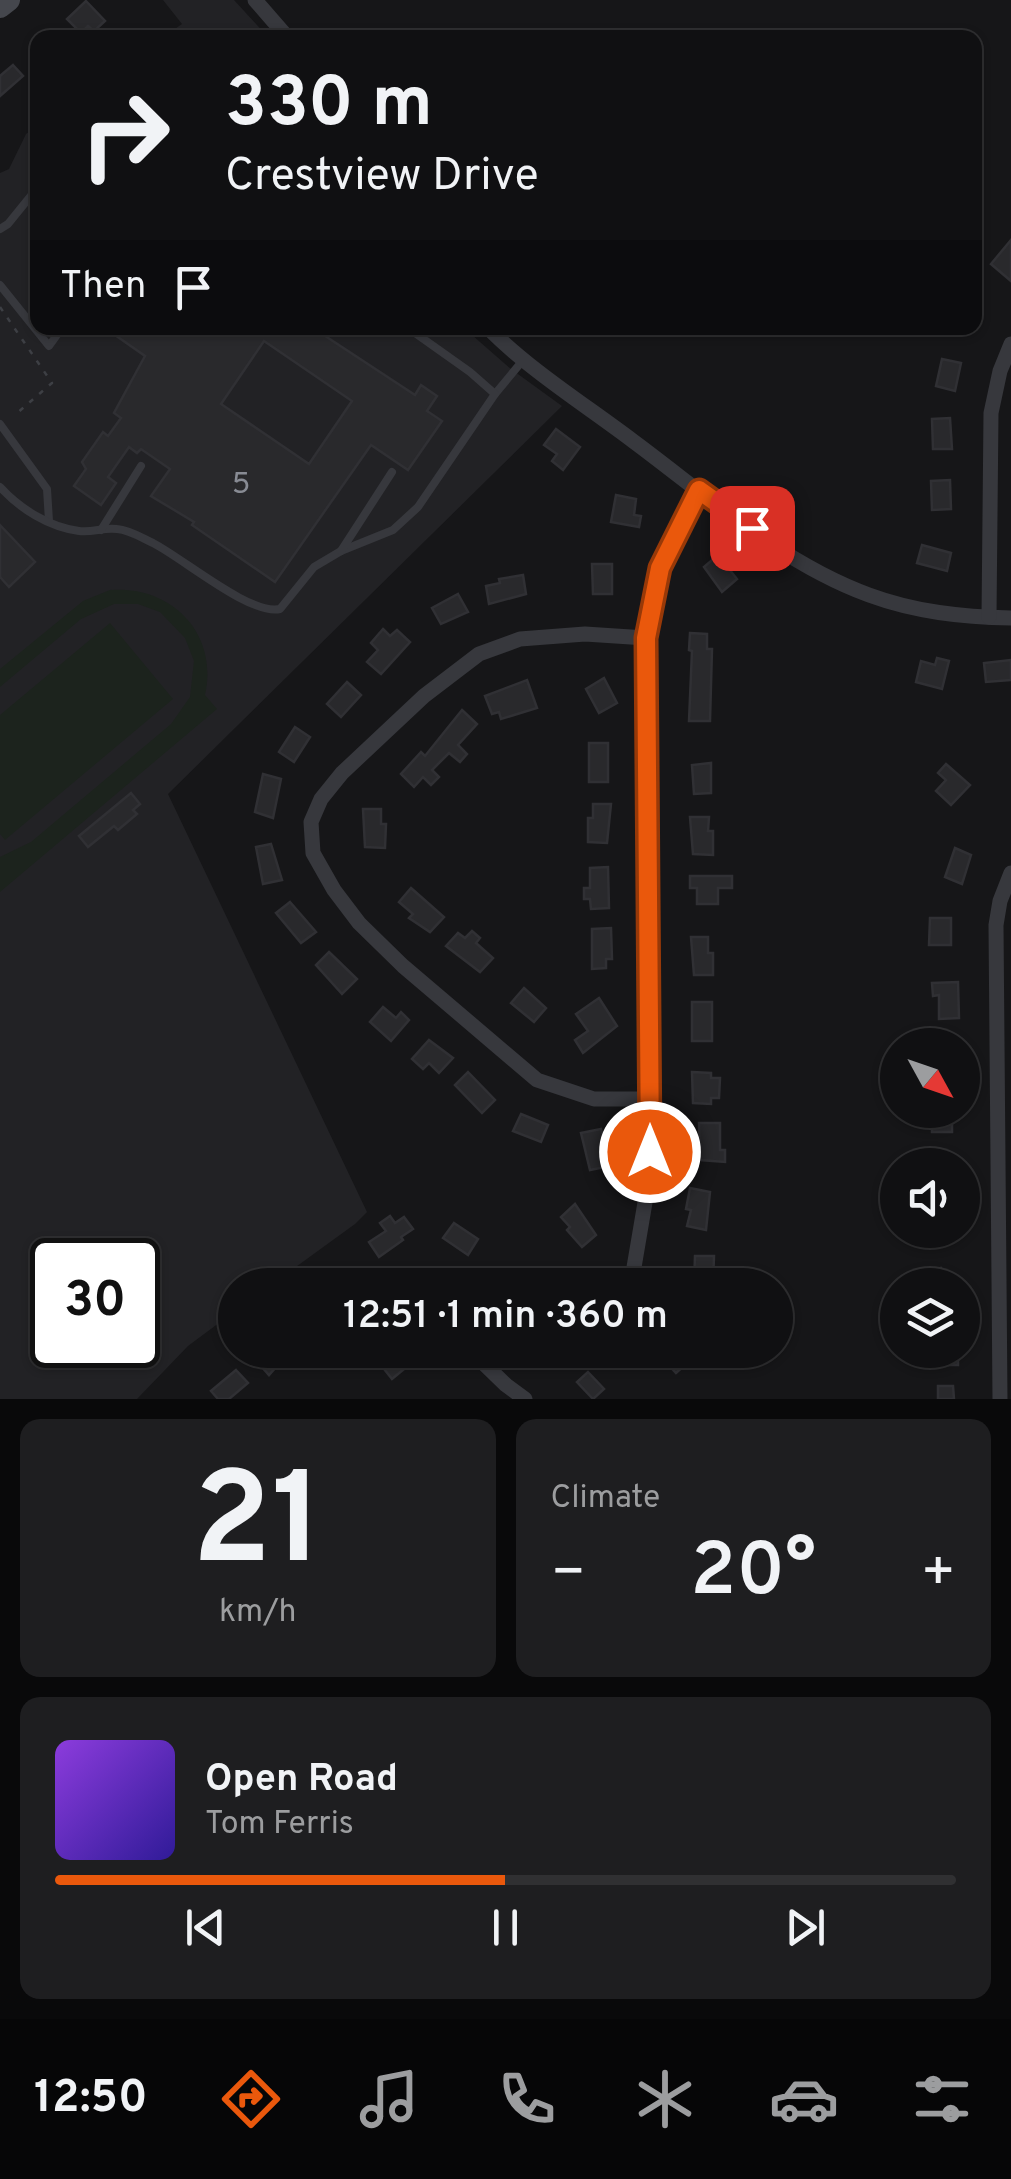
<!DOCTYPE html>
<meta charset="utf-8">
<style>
body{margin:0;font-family:Overpass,sans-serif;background:#1e1e20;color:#f1f3f6;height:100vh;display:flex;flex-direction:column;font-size:38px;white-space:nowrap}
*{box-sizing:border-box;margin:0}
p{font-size:32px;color:#9c9d9f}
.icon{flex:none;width:55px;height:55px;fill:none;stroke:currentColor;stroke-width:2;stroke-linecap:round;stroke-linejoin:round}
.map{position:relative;height:1399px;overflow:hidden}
.drawer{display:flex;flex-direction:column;gap:20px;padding:20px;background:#09090a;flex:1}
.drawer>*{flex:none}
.top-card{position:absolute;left:30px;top:30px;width:952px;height:305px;border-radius:20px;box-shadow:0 2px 8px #0004,0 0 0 2px #303032;background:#101012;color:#f1f3f6;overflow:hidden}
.needle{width:65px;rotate:130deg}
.fabs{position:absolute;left:880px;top:1028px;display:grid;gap:20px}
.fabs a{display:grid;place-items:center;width:100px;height:100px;border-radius:50%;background:#101012;box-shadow:0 2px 8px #0004,0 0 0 2px #303032;font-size:50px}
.speed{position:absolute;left:30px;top:1238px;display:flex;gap:20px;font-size:50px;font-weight:700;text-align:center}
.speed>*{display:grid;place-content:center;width:130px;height:130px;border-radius:50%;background:#101012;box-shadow:0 2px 8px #0004,0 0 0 2px #303032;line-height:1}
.speed .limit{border:5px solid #111;border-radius:15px;background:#fff;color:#111}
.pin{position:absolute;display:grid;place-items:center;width:85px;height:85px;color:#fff;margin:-42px;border-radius:20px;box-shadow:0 5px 15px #0006}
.me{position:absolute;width:110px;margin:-55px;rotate:0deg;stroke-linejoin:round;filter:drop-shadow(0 0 8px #0008)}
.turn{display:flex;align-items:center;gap:35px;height:210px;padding:0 30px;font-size:45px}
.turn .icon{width:130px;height:130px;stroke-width:2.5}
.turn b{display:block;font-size:70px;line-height:85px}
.then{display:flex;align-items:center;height:95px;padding:0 30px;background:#0003;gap:20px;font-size:38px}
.big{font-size:75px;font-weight:600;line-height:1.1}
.drawer .widget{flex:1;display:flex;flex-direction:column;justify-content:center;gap:15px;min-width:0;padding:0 35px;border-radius:20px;background:#1e1e20}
.drawer .dial{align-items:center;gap:0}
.dial b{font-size:130px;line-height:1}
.song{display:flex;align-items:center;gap:30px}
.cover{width:120px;height:120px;border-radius:15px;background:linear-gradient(135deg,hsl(270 70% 55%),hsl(250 70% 35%))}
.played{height:10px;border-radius:5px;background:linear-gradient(90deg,#ea580c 50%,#303032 50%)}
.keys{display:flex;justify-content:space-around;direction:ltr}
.heat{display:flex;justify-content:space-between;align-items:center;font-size:55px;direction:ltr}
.drawer .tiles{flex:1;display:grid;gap:20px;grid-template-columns:1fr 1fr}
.widget:last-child{grid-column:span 2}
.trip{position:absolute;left:218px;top:1268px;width:575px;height:100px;border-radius:50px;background:#101012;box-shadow:0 2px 8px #0004,0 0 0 2px #303032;font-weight:600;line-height:100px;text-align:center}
.dock{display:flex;height:160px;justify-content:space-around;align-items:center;background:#060607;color:#9c9d9f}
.dock .icon{width:70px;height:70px}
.dock .current{color:#ea580c}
.dock b{font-size:45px;color:#f1f3f6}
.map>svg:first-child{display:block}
.built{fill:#222225;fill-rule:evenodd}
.green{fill:#1c231d}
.building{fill:#29292c;stroke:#303034;stroke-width:2.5;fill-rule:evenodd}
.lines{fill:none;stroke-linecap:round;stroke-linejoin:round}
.path{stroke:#3d3f44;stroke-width:2.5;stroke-dasharray:5 8;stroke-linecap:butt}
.service{stroke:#37383d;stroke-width:8}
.minor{stroke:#37383d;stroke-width:15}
.secondary{stroke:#45474d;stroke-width:22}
.route-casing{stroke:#983908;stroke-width:25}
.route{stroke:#ea580c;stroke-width:18}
.labels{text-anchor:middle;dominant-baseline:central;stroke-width:10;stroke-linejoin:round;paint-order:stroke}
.number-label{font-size:30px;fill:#888b94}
</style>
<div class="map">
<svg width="1011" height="1399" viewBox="0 0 1011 1399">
<rect width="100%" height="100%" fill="#161618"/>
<g class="built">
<path d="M163,0H234L268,37H163L182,24Z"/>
<path d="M37,126L38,328H464L511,369L562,406L168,794L367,1212L355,1224L271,1285H235V1311L188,1346L137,1399H0V173L9,169L26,134ZM52,1260H138V1345H52Z"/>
</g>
<g class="green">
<path d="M110,590C171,585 219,633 205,695L217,709L0,892V857L31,842L171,724L190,697L194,661L185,638L160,612L138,604H114L81,619L0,687V669L83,601Z"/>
<path d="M110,623L173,699L5,840L0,834V715Z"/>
</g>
<g class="building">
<path d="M86,1L105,21L94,31L88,26L81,33L67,19Z"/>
<path d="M13,65L23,76L0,96V76Z"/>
<path d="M1011,240V281L991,264Z"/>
<path d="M121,328H313L415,395L421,385L437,396L427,411L442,421L408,470L371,445L275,582L192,525L194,522L151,496L170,469L141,449L137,453L129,447L108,477L116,483L101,505L74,486L86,469L82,462L103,432L108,436L121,418L114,413L145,356L115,335ZM264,341L352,401L309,464L221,404Z"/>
<path d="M942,359L961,363L955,391L936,386Z"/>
<path d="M950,418L952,449H933L932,419Z"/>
<path d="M556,429L580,447L563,470L552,461L557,454L544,445Z"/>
<path d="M950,480L951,509L932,510L931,481Z"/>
<path d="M616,495L636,499L634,515L641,516L639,527L611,522Z"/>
<path d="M0,525L35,562L9,587L0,577Z"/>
<path d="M922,545L951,553L947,571L917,563Z"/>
<path d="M718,555L737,579L722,592L704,567Z"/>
<path d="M592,564H612V594H593Z"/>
<path d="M523,575L526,594L489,604L486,586L500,583L499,579Z"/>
<path d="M458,594L468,612L441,624L432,608Z"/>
<path d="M383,629L390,636L397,630L410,642L381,674L367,662L378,650L371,643Z"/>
<path d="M690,633L707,634V649H712L710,721H689L692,651L689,650Z"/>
<path d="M937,658L949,661L942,689L916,682L921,661L935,665Z"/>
<path d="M1011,660V680L986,682L984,663Z"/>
<path d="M604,678L617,703L599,713L586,689Z"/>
<path d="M527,680L537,708L501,719L499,712L492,714L485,696Z"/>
<path d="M347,682L361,695L341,717L327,704Z"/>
<path d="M462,710L477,724L458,745L467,754L460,762L449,753L432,770L439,777L431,785L423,777L414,787L401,774L421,752L425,756Z"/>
<path d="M295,727L310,737L294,762L279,752Z"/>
<rect x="589" y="743" width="19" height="39"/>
<path d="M711,763V793L694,794L692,765Z"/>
<path d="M946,764L970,785L951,805L936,791L946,780L938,773Z"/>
<path d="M263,774L281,779L273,818L255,812Z"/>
<path d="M131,793L140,804L133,810L137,814L118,830L114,826L88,847L79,836Z"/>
<path d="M593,804H611L607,843L588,842V818H593Z"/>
<path d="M363,809H381V824H386L385,848L365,847Z"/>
<path d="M690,817H709L708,831H713V855L693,854Z"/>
<path d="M271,844L282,880L263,884L256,847Z"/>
<path d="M955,848L971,855L962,884L945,877Z"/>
<path d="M608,867L609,908L591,909L590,899H584V888H590V868Z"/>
<path d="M690,876H732V888H718V904H697V888H690Z"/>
<path d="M411,888L444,917L430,932L409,918L413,914L399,902Z"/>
<path d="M290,902L316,932L301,943L276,913Z"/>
<path d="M930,918H951V945H929Z"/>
<path d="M611,928L612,959H606V968L592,969V929Z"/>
<path d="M472,931L480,938L476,943L493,958L480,972L446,946L458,933L465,938Z"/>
<path d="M691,937H708V953H713V975H694Z"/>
<path d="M329,952L357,979L342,994L316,965Z"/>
<path d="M958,982L959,1018L939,1019V995L933,996L932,983Z"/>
<path d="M524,988L546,1008L534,1022L511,1003Z"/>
<path d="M599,998L617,1026L583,1053L575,1040L588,1031L576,1014Z"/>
<rect x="692" y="1002" width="20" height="39"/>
<path d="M383,1007L396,1018L401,1012L409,1020L391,1041L370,1022Z"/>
<path d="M429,1040L453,1058L439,1073L429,1063L423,1069L412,1059Z"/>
<path d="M468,1072L495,1100L482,1113L455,1085Z"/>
<path d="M692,1072L711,1073V1078H720L719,1098H711V1104L693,1103Z"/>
<rect x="932" y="1110" width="20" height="22"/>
<path d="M521,1114L548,1125L541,1142L513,1131Z"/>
<path d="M699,1123H720V1150H725V1162L700,1160Z"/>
<path d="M601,1129L610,1166L590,1170L581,1133Z"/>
<path d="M690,1188L710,1192L706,1230L687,1226L691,1210L686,1209Z"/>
<path d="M575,1204L596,1235L582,1247L567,1230L570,1227L561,1217Z"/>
<path d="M390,1216L395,1223L404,1217L413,1229L401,1237L403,1240L379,1257L369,1242L386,1231L380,1223Z"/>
<path d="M454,1223L478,1239L468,1255L443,1238Z"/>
<path d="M695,1256H714L713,1285H694Z"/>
<path d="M941,1268L950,1278L948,1285H923Z"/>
<path d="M263,1350H291L269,1375L254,1358Z"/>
<path d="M379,1350H388L404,1369L392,1379L373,1355Z"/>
<path d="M673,1350H688L694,1357L676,1373L663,1359Z"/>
<rect x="940" y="1350" width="18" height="15"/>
<path d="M236,1370L248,1383L229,1399H218L211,1391Z"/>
<path d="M588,1372L604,1389L593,1399L577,1382Z"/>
<path d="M938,1386H953L954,1399H938Z"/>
</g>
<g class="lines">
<path class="path" d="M0,307L52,383L16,414"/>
<g class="service">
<path d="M0,229L8,224L38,187"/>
<path d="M0,285L49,346L62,328"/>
<path d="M495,394L524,359"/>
<path d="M0,424L47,489L49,521"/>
<path d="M0,487C20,509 49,527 79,531C92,533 104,527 117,529C130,530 142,538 153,543C184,559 251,616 280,609L314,567L341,551L393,530L418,507L495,394L470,372L408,328"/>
<path d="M101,530L141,466"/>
<path d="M341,551L392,472"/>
</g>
<g class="minor">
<path d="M255,0L288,38"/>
<path d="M488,328C531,371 584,404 633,441C706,495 781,563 869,595C915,612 962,617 1011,618"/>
<path d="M989,617L991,413L1000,371L1011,344"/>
<path d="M646,638L585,634L520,639L479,654L424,696L342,773L321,799L311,822L313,853L334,890L359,923L403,966L537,1080L594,1099H650"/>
<path d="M631,1285L649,1179L646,638L660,568L699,490"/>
<path d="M470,1350L506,1385L525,1399"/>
<path d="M1000,1399L996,925L1000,901L1011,873"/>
</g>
<path class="secondary" d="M0,7L9,0"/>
</g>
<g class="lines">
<defs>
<path id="route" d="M650,1152L646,638L660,568L699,490L752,528"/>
</defs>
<use href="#route" class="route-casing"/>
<use href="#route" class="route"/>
</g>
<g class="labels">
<g class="number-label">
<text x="241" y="485">5</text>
</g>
</g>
</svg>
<div class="fabs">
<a><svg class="needle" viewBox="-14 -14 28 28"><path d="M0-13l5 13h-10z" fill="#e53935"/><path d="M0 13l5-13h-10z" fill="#9c9d9f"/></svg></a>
<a><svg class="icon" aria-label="sound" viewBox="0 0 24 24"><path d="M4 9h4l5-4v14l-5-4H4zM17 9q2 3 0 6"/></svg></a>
<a><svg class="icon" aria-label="layers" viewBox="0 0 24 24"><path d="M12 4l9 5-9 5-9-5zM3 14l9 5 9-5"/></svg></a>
</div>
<div class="speed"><div class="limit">30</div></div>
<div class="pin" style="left:752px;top:528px;background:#d93025"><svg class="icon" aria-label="arrive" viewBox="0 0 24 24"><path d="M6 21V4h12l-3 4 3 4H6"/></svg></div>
<svg class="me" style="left:650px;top:1152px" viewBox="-20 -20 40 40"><circle r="17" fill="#ea580c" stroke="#fff" stroke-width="3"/><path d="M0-11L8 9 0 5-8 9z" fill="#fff"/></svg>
<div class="trip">12:51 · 1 min · 360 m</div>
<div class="top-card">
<div class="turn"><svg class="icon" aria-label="right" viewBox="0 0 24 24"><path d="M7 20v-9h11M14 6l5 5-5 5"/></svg><div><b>330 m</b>Crestview Drive</div></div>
<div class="then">Then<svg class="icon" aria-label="arrive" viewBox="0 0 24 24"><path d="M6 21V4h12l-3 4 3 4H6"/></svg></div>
</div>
</div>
<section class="drawer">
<div class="tiles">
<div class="widget dial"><b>21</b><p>km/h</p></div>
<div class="widget"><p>Climate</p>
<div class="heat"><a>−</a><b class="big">20°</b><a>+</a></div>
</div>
<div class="widget">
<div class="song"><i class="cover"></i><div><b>Open Road</b><p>Tom Ferris</p></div></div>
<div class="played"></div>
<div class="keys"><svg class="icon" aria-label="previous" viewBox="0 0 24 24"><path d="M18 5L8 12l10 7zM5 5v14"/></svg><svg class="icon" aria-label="pause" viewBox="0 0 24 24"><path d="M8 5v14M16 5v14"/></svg><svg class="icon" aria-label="next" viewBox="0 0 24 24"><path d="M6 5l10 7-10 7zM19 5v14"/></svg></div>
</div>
</div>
</section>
<nav class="dock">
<b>12:50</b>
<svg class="icon current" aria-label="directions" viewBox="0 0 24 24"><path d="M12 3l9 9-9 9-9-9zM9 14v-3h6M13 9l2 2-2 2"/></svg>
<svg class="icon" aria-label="music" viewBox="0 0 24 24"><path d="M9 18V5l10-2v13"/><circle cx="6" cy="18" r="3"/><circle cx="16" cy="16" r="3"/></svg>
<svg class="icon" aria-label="phone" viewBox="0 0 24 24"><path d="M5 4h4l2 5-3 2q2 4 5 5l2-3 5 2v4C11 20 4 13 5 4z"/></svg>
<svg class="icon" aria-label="climate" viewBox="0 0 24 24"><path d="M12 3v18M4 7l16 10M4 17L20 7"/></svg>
<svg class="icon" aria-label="car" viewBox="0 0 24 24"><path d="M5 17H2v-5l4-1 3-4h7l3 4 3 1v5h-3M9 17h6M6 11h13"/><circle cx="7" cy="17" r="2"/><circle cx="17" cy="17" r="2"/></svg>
<svg class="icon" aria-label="filters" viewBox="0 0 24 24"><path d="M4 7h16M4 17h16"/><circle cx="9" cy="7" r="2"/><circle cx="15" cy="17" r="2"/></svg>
</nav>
